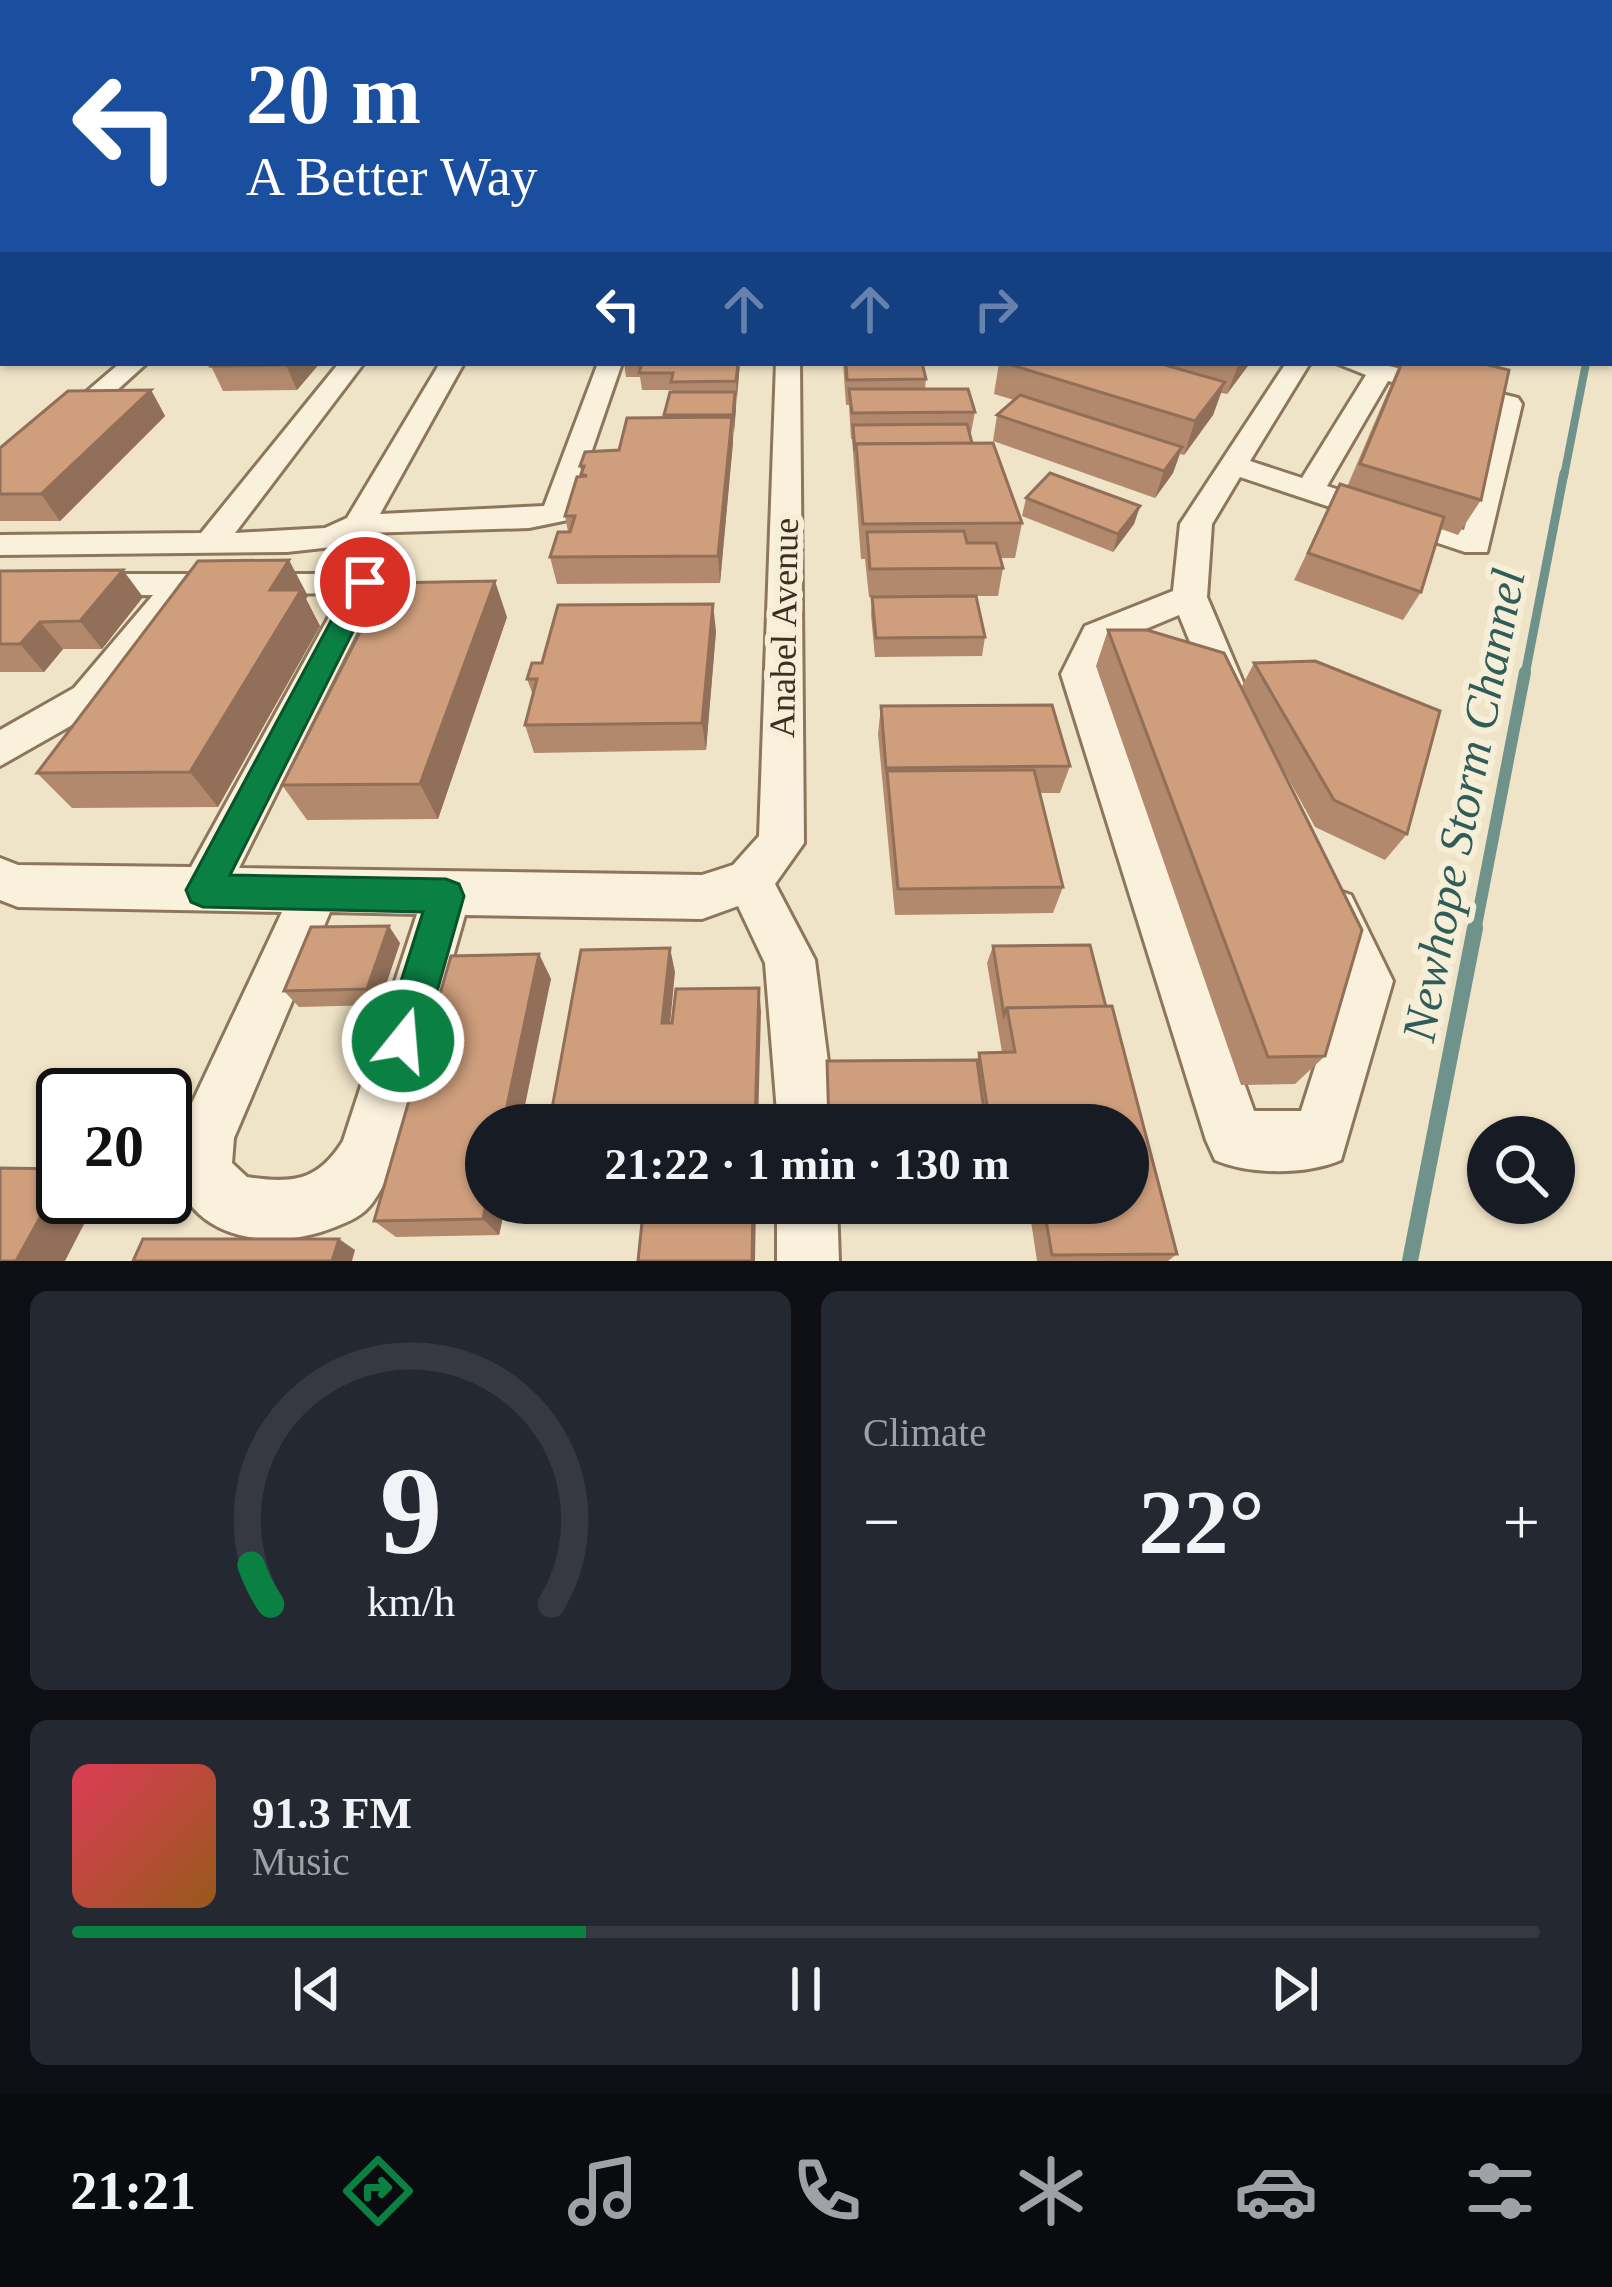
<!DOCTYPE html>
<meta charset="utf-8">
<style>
body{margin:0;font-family:Georgia,serif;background:#242831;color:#f1f3f6;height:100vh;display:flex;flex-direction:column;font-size:45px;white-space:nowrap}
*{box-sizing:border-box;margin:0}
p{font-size:39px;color:#9ea1a6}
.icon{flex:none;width:66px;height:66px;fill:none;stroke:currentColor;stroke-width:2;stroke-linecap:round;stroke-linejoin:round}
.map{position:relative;height:1261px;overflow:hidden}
.details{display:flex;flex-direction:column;gap:30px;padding:30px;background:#0d0f14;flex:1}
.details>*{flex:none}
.hud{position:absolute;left:0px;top:0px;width:1614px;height:366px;box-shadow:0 3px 9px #0004;background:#1a4fa0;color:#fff;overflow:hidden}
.tools{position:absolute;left:1467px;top:1116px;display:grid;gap:24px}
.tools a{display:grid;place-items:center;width:108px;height:108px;border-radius:50%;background:#171b24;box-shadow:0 3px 9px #0004;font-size:60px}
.speed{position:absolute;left:36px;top:1068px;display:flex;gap:24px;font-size:60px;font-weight:700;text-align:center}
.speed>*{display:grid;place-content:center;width:156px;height:156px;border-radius:50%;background:#171b24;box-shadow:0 3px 9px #0004;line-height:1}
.speed .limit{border:6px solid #111;border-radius:18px;background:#fff;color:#111}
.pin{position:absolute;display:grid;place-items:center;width:102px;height:102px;color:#fff;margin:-51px;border:6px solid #fff;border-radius:50%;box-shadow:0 3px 12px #0007}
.me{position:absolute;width:132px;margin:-66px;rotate:17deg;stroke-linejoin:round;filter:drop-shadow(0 0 9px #0008)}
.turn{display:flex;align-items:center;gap:42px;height:252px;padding:0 48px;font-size:54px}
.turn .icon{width:156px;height:156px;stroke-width:2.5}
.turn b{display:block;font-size:84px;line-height:102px}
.lanes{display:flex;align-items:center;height:114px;padding:0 48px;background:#0003;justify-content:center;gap:60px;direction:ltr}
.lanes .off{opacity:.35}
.big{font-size:90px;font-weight:600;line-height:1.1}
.details .card{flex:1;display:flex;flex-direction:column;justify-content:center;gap:18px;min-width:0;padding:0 42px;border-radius:18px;background:#242831}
.details .dial{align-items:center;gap:0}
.dial svg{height:312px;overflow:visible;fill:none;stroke:#363941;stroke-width:7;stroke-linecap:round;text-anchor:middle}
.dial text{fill:#f1f3f6;stroke:none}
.song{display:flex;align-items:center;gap:36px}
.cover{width:144px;height:144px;border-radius:18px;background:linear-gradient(135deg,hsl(350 70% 55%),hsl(30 70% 35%))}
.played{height:12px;border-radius:6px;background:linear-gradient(90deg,#0b8043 35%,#363941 35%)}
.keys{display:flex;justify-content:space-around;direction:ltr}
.heat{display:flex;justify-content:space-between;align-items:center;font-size:66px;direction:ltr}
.details .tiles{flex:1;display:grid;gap:30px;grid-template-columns:1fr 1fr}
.card:last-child{grid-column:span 2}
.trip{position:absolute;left:465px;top:1104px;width:684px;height:120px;border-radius:60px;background:#171b24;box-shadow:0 3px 9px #0004;font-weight:600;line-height:120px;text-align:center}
.menu{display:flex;height:192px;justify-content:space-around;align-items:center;background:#090b0e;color:#9ea1a6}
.menu .icon{width:84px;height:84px}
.menu .active{color:#0b8043}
.menu b{font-size:54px;color:#f1f3f6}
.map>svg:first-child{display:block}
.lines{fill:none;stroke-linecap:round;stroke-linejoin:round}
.stream-far4{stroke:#6f938a;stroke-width:6}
.stream-far3{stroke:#6f938a;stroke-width:8}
.stream-far2{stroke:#6f938a;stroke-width:9}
.stream-far1{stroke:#6f938a;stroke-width:12}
.stream{stroke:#6f938a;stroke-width:16}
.minor-casing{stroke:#8d765c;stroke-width:6}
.minor{fill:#faf1dc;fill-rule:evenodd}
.wall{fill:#b2896c}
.shaded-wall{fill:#916f58}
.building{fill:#cf9f7d;stroke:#916f58;stroke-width:3}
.route{fill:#0b8043;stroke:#07532c;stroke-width:3}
.labels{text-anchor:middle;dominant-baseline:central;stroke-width:12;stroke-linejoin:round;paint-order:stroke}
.street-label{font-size:36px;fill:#3d2e20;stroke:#f7eed8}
.near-water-label{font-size:48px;font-style:italic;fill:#2f5d5a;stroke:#f7eed8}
</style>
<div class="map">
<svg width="1612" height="1261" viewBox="0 0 1612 1261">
<rect width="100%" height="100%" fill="#f0e4c8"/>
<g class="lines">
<path class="stream-far4" d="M1611,234L1612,229"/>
<path class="stream-far3" d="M1564,476L1586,363"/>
<path class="stream-far2" d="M1525,675L1564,473"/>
<path class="stream-far1" d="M1475,931L1525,672"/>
<path class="stream" d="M1410,1261L1475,928"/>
<defs>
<g id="minor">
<rect x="0" y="201" width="3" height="10"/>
<path d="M120,363H147L10,487L0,490V466Z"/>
<path d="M339,363H364L235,533L325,528L347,518L440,363H464L380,514L544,506L598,363H622L568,520L529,528L365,533L332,547L287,552L0,555V535L201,533Z"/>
<path d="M776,363H800L804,843L775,884L815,960L836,1125H778L765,963L738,906L702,919L465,915C449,971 433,1027 417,1083C406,1123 398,1167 373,1202C363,1216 350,1221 335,1227C262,1257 162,1233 176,1137L282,912L18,907L0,900V858L18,865L191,867L342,593L191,595L102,708L0,766V730L74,688L153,595L0,596V574H377L382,582L239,868L702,875L733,865L759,836ZM330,912L417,914L343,1141C318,1181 293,1184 247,1177L232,1163L234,1138Z"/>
<path d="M1286,363H1310L1250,461L1302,478L1366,375L1336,363L1381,364L1518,398L1522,404L1487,552H1465L1240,477L1212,524L1207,597L1248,694L1243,704L1229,708L1215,704L1179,615L1112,643L1099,674L1254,1111H1301L1342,982L1310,911L1317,895L1334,889L1351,895L1393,981L1341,1160C1306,1175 1250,1175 1215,1160L1206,1140L1061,674L1085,626L1173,591L1180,524ZM1388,381L1495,408L1464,530L1327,486Z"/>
<path d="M777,1203H837L839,1261H777Z"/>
</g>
</defs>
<use href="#minor" class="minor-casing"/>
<use href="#minor" class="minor"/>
</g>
<g class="wall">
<path d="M3,260V334L0,330V262Z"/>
<path d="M320,363L297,390L223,391L211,366Z"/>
<path d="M624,363H740L720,583L557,584L550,557L568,532L565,516L582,477L580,466L619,450L665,417L672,392V390H642L640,377H626Z"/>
<path d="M843,363H922L926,379L925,389L975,412L970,438L972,443L1022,523L1015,558H1001L1003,568L998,596H976L985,637L982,656L875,657L871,615L872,597H869L865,559H861L852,439H851L849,405H846Z"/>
<path d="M999,363H1250L1227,394L1221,393L1213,415L1184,455L1180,454L1173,473L1155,498L993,441L997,415L1014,400L994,394Z"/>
<path d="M1400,363H1480L1481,500L1458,535L1441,529L1421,592L1403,620L1294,580L1340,484L1347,487Z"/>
<path d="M151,390L165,416L60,521H0V448Z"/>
<path d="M1026,498L1140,506L1134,524L1113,552L1022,516Z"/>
<path d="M0,571L143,597L102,649H63L44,672H0Z"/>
<path d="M308,596L306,599L320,626L218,807L72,808L37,773Z"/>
<path d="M507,617L438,819L307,820L282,785Z"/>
<path d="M1108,630L1241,688L1254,663L1407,834L1385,860L1315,827L1267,740L1325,1056L1295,1084L1241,1085L1096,666Z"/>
<path d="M716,631L706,750L534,753L525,725L533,695L527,679L542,663Z"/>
<path d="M881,706L1070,766L1060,793H1040L1063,887L1053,913L895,915L878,734Z"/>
<path d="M400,943L379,1005L299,1007L284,991Z"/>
<path d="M993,946L1106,1007L1177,1254L1168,1261H1037L1029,1208L831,1210L830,1203H1128V1125H828L827,1061L977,1060L979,1053L1002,1052L987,963Z"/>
<path d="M539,954L551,979L486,1203H506L499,1235L396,1237L374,1221Z"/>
</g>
<g class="shaded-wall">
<path d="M288,363H320L297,390L286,365Z"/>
<path d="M738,363H740L737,398L736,381Z"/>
<path d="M1239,363H1250L1227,394Z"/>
<path d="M1225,382L1213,415L1184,455L1195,421Z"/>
<path d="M151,390L165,416L60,521L41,494Z"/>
<path d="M735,392L736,409L734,433L733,415Z"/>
<path d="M732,417L733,443L720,583L718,556Z"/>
<path d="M1182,447L1173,473L1155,498L1164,471Z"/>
<path d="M1140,506L1134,524L1113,552L1118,534Z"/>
<path d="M289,560L308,596L306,599L320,626L218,807L190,772L270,590Z"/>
<path d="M123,570L143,597L102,649L80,621Z"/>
<path d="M495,581L507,617L438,819L420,784Z"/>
<path d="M713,604L716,631L706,750L702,723Z"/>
<path d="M40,622L63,649L44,672L20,644Z"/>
<path d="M389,926L400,943L379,1005L367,989Z"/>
<path d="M670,948L675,972L668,1046L662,1023Z"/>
<path d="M539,954L551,979L521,1125H503Z"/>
<path d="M759,988L761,1011L758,1125H755Z"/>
<path d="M63,1176V1197H98L65,1261H16Z"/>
<path d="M486,1203H506L499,1235L483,1219Z"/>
<path d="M753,1203H756L755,1261H752Z"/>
<path d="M339,1239L355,1250L352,1261H332Z"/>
</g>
<g class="building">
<path d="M3,260V299H0V262Z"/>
<path d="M213,363H288L286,365L211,366Z"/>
<path d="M642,363H738L736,381L671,382L673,373H639Z"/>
<path d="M846,363H922L926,379L847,380Z"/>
<path d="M1005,363H1158L1225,382L1195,421Z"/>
<path d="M1402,363H1480L1509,370L1481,500L1360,464Z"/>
<path d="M849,389H968L975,412L852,413Z"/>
<path d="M151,390L41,494H0V448L68,391Z"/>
<path d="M670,392H735L733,415H664Z"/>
<path d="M1020,395L1182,447L1164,471L997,415Z"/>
<path d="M732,417L718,556L550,557L558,532H570L575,516H565L577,477L587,476L581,474L584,466H580L585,452L619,450L627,418Z"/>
<path d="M967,424L972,443L856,444L855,451L853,425Z"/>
<path d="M993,443L1022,523L863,524L856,444Z"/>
<path d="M1050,473L1140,506L1118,534L1026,498Z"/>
<path d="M1340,484L1444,517L1421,592L1308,553Z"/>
<path d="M964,531L967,543H996L1003,568L870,569L867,532Z"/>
<path d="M289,560L270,590H301L190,772L37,773L198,561Z"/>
<path d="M123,570L80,621L40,622L20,644H0V571Z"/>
<path d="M495,581L420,784L282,785L385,583Z"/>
<path d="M976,596L985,637L876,638L872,597Z"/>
<path d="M713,604L702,723L525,725L537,679H527L532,663H542L558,605Z"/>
<path d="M1108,630H1147L1224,653L1362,930L1325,1056L1268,1057Z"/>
<path d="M1315,661L1440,711L1407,834L1334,800L1254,663Z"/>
<path d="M1052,705L1070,766L886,768L881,706Z"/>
<path d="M1034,770L1063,887L898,889L887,771Z"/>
<path d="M389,926L367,989L284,991L311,927Z"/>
<path d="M1090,945L1106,1007L1007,1008L1004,1015L993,946Z"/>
<path d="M670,948L662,1023H672L676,989L759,988L755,1125H549L581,950Z"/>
<path d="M539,954L503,1125H486V1203L483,1219L374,1221L451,956Z"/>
<path d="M1112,1006L1177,1254L1052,1255L1043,1203H1128V1125H990L979,1053L1015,1052L1007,1008Z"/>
<path d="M977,1060L986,1125H829L827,1061Z"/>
<path d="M0,1168L63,1169V1176L16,1261H0Z"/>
<path d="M644,1203H753L752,1261H638Z"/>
<path d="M143,1239H339L332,1261H133Z"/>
</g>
<linearGradient id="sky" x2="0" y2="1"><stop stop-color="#8fbad6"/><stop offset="0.53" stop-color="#f8f3e6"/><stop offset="1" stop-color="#f8f3e6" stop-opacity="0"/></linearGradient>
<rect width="1612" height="377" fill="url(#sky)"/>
<path class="route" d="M365,574L378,582L230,875L446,879L459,884L464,896L423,1041L417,1055L403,1061L388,1055L382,1041L423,912L203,907L191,902L186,890L352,582Z"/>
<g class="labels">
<g class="street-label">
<text transform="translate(784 628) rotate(-89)">Anabel Avenue</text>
</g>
<g class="near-water-label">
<text transform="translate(1463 805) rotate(-79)">Newhope Storm Channel</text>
</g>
</g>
</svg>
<div class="tools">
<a><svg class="icon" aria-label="search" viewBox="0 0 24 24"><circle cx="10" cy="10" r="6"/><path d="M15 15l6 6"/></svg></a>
</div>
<div class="speed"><div class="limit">20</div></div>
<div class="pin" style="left:365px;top:582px;background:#d93025"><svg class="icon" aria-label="arrive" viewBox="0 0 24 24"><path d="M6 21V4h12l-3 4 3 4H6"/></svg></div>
<svg class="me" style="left:403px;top:1041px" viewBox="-20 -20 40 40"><circle r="17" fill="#0b8043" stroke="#fff" stroke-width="3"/><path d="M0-11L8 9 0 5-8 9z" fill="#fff"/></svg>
<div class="trip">21:22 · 1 min · 130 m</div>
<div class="hud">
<div class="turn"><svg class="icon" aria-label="left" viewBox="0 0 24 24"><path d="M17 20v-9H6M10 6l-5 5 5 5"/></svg><div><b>20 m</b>A Better Way</div></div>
<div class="lanes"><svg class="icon" aria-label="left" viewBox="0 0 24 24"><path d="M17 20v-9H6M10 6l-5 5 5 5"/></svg><svg class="icon off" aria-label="ahead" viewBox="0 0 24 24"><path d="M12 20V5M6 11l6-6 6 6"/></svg><svg class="icon off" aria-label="ahead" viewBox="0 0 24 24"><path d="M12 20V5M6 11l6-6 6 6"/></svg><svg class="icon off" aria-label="right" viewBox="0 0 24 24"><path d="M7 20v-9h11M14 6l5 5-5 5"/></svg></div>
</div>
</div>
<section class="details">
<div class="tiles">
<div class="card dial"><svg viewBox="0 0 100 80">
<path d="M14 69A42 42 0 1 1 86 69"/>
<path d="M14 69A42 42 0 0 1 9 59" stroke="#0b8043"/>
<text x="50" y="56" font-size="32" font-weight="700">9</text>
<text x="50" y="72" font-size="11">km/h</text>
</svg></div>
<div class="card"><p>Climate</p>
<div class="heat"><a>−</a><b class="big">22°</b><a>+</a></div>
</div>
<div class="card">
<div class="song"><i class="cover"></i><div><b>91.3 FM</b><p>Music</p></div></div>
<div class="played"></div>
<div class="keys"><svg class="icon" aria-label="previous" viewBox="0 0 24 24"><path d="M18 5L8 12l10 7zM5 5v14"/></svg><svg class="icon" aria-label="pause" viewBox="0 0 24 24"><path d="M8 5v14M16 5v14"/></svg><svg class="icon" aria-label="next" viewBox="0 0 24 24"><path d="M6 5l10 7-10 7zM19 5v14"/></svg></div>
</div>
</div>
</section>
<nav class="menu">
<b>21:21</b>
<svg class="icon active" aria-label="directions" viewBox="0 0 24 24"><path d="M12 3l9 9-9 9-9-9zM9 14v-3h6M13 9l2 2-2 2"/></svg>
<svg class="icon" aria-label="music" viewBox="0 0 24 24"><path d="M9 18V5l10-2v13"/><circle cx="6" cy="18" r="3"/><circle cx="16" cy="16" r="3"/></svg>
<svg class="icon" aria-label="phone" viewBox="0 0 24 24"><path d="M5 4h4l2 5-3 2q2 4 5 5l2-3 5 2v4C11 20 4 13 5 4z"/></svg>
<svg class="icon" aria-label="climate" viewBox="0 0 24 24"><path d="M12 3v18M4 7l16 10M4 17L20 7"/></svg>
<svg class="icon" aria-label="car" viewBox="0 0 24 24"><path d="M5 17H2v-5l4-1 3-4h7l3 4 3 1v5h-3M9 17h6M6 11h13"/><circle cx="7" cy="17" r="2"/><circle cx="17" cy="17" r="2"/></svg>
<svg class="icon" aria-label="filters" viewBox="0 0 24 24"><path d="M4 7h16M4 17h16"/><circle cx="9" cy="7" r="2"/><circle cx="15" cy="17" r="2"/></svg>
</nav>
